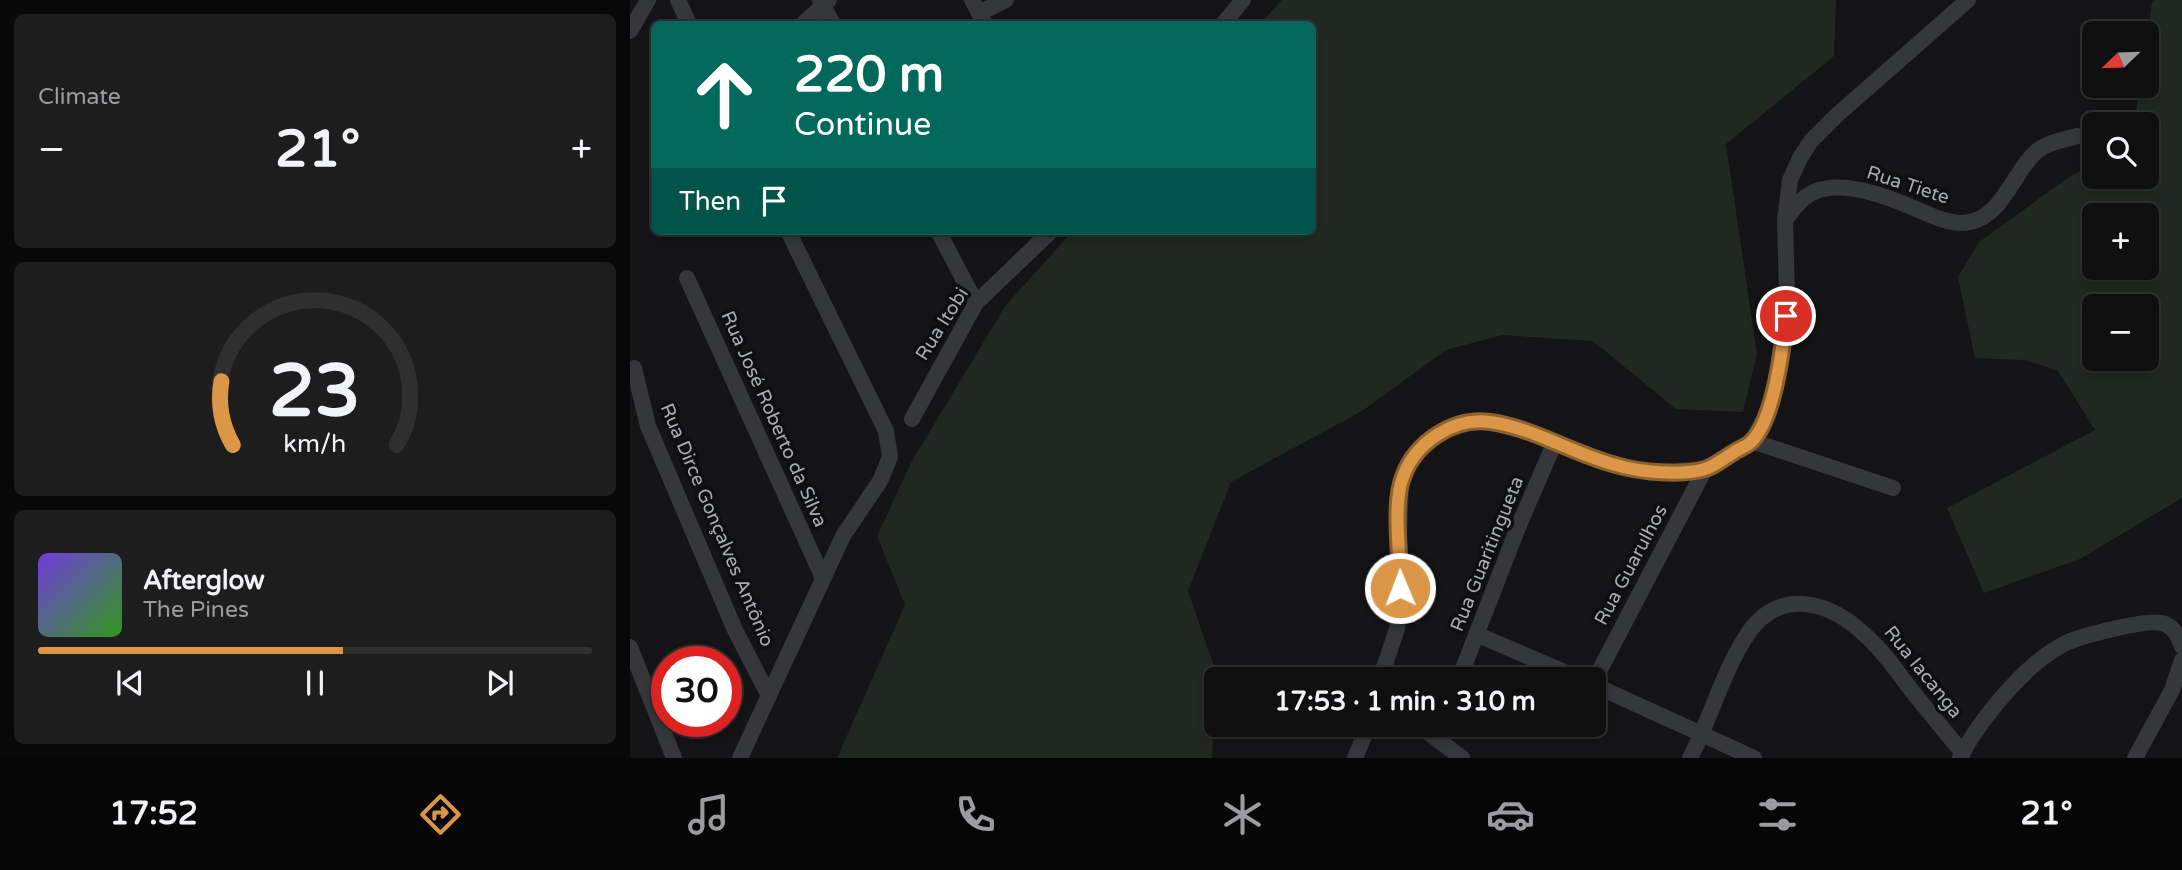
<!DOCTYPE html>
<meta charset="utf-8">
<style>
body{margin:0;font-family:"Varela Round",sans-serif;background:#1d1d1e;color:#f1f3f6;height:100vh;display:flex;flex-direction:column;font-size:26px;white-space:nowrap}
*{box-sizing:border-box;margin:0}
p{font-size:23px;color:#9b9c9f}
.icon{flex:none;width:38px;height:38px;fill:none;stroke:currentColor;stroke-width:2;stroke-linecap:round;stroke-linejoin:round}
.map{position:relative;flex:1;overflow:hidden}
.details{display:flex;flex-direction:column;gap:14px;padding:14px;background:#080809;width:630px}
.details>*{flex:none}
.hud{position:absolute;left:21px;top:21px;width:665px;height:214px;border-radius:10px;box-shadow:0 4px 10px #0003,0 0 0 2px #2f2f30;background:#00695c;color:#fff;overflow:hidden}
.needle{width:46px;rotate:247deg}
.buttons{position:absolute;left:1452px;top:21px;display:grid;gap:14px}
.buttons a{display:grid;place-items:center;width:77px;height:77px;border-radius:10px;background:#0f0f10;box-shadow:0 4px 10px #0003,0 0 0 2px #2f2f30;font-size:35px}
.speed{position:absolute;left:21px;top:646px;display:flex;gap:14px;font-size:35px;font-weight:700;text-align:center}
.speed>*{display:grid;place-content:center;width:91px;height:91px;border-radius:50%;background:#0f0f10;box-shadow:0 4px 10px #0003,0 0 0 2px #2f2f30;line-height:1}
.speed .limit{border:10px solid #d22;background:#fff;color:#111}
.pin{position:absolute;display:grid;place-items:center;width:60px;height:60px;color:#fff;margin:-30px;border:4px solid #fff;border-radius:50%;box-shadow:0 2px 7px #0007}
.me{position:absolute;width:77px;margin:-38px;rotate:359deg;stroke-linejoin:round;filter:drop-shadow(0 0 5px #0008)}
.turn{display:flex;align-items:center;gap:24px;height:147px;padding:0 28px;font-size:32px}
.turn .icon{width:91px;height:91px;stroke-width:2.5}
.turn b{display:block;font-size:49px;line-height:60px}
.then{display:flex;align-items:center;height:66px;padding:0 28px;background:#0003;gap:14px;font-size:26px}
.big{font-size:52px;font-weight:700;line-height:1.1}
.details .card{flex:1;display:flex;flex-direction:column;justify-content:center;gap:10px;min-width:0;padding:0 24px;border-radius:10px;background:#1d1d1e}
.details .dial{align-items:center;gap:0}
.dial svg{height:182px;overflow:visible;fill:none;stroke:#2f2f30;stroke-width:7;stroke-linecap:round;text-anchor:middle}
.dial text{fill:#f1f3f6;stroke:none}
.song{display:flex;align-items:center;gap:21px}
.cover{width:84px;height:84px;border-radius:10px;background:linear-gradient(135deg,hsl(260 70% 55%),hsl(110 70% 35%))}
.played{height:7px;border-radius:4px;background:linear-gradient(90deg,#db9647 55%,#2f2f30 55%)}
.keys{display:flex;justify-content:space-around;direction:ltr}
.heat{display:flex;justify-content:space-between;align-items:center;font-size:38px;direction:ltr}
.trip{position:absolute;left:574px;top:667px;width:402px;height:70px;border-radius:10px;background:#0f0f10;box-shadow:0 4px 10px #0003,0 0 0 2px #2f2f30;font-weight:700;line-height:70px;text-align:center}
.tab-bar{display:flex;height:112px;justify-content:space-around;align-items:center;background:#060606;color:#9b9c9f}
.tab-bar .icon{width:49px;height:49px}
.tab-bar .active{color:#db9647}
.tab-bar b{font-size:32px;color:#f1f3f6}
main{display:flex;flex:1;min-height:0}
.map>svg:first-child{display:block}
.green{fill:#212821;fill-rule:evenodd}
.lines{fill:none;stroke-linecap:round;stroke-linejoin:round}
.street{stroke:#36373a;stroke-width:16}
.route-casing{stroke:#8e622e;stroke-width:18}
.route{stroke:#db9647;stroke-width:12}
.labels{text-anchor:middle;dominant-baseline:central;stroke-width:7;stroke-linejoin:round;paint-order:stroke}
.street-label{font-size:19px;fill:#a8adb4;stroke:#0f0f10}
</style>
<main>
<section class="details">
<div class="card"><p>Climate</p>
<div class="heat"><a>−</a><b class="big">21°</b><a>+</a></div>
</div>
<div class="card dial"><svg viewBox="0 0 100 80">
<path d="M14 69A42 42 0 1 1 86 69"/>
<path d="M14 69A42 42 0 0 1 9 41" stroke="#db9647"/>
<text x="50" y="56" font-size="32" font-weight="700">23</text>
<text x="50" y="72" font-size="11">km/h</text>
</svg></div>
<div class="card">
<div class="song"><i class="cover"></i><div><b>Afterglow</b><p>The Pines</p></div></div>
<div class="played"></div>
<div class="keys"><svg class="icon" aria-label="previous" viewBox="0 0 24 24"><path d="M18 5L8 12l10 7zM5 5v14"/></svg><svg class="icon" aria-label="pause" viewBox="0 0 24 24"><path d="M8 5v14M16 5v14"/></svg><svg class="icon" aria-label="next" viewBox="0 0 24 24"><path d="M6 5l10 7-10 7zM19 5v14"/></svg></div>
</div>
</section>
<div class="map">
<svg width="1552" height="758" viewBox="0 0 1552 758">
<rect width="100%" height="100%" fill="#141416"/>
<g class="green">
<path d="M652,0H1206L1204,56L1096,144L1127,354L1113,412L1046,409L963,341L872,335L816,350L732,411L601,482L558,591L586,672L582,758H207L275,605L247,536L282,461L376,305L443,231H682V24H630Z"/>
<path d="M1525,0H1552V498L1450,559L1354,593L1317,508L1465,430L1428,371L1395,360L1345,358L1328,277L1349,242L1442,175L1465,164V177H1517V124H1498L1506,113L1510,86H1517V38L1522,2ZM1465,215H1517V268H1465ZM1465,306H1517V359H1465Z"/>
</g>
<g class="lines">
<g class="street">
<path d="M48,0L59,24"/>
<path d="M190,0L203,24"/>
<path d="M342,0L355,24"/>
<path d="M349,13L376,0"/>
<path d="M173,24L199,0"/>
<path d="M593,24L613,0"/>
<path d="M0,31L18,0"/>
<path d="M1155,220C1161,213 1166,205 1173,199C1202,174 1256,196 1286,209C1300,215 1316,223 1332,223C1372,222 1383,171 1407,151C1418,142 1434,140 1447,136"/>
<path d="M308,231L346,303"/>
<path d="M57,278L193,578"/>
<path d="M4,368L18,426L105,630L139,696"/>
<path d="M282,419L346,303L421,231"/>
<path d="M1122,441L1263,488"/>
<path d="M848,635L951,679"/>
<path d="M0,647L44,758"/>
<path d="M750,679L767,629L770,605L769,535L771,480L782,457L800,441L819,428L838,422H859L887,428L985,465L1021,473L1075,469L1122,441L1134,419L1146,386L1157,295L1155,220L1160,180L1170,158L1181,141L1207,115L1338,0"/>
<path d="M829,679L889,525L924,444"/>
<path d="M964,681L1075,469"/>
<path d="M964,685L1124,758"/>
<path d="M787,724L832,758"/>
<path d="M110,758L213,536L250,481L260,457L256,431L158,231"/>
<path d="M725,758L739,724"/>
<path d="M1060,758C1081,718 1093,670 1119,632C1151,588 1199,601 1234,634C1253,650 1267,672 1282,691C1299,712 1316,733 1333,753"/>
<path d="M1330,758C1346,725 1383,681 1411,659C1419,653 1429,646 1438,642C1455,635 1517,619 1532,623C1544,626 1548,636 1552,647"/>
<path d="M1505,758L1542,690L1552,660"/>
</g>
</g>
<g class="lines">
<defs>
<path id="route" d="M770,588C771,557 762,505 773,477C785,443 823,417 860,422C904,428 943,454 986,465C1009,472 1052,476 1075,469C1085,466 1094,458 1103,453C1108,449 1116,447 1121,442C1144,421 1153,346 1156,316"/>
</defs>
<use href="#route" class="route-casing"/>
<use href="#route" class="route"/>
</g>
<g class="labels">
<g class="street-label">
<text transform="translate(1278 185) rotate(18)">Rua Tiete</text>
<text transform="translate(312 324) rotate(-58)">Rua Itobi</text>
<text transform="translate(144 419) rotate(66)">Rua José Roberto da Silva</text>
<text transform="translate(87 525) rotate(67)">Rua Dirce Gonçalves Antônio</text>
<text transform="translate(857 554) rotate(-68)">Rua Guaritingueta</text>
<text transform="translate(1001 565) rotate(-62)">Rua Guarulhos</text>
<text transform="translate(1293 672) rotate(51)">Rua Iacanga</text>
</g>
</g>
</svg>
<div class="buttons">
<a><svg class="needle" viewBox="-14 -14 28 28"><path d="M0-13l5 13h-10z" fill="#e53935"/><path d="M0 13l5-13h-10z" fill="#9b9c9f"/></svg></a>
<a><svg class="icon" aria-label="search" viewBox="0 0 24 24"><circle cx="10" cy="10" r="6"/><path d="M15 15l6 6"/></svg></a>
<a>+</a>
<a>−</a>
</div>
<div class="speed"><div class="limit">30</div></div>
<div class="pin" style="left:1156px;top:316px;background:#d93025"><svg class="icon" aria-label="arrive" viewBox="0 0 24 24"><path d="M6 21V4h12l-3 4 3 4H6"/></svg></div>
<svg class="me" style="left:770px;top:588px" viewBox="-20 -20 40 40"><circle r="17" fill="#db9647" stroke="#fff" stroke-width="3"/><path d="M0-11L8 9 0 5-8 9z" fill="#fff"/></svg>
<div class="trip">17:53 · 1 min · 310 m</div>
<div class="hud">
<div class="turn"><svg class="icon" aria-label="ahead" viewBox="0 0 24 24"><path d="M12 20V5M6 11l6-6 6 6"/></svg><div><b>220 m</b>Continue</div></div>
<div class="then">Then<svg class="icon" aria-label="arrive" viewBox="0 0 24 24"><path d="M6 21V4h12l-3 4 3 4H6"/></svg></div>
</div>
</div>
</main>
<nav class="tab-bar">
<b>17:52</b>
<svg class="icon active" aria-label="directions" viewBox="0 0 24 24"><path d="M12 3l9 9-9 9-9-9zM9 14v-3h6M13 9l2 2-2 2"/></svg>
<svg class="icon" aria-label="music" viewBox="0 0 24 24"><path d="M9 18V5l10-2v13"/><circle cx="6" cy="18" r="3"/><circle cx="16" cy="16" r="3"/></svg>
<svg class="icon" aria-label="phone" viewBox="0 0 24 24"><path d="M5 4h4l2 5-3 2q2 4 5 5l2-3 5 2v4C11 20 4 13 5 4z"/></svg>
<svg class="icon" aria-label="climate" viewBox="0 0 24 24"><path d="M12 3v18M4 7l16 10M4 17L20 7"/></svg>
<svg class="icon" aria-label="car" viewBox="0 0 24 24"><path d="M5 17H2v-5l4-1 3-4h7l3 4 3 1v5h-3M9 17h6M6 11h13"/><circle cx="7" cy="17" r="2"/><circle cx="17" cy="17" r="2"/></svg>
<svg class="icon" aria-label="filters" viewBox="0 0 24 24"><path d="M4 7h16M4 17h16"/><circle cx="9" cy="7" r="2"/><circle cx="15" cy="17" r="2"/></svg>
<b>21°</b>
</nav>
